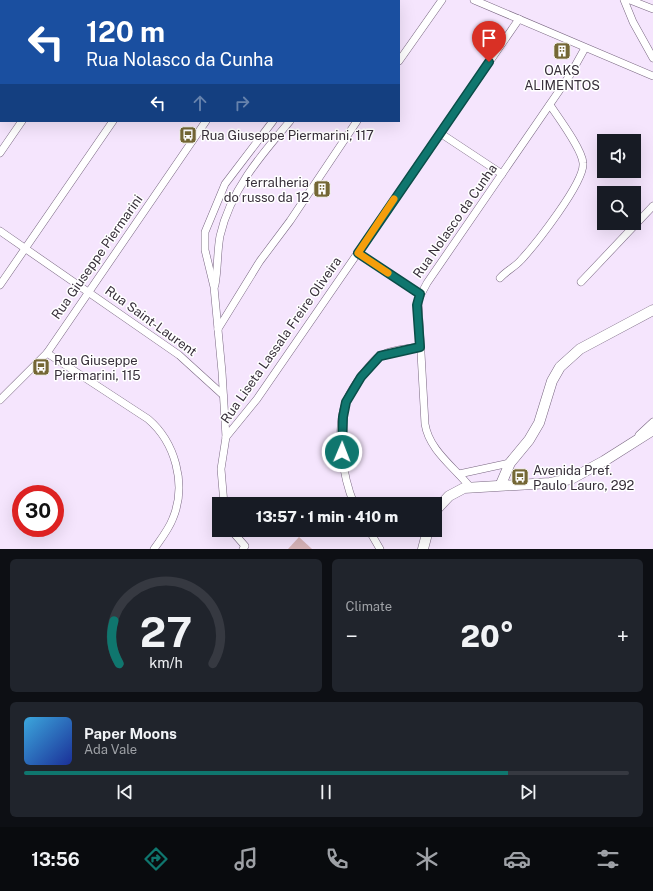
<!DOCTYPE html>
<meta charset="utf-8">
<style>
body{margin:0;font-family:"Public Sans",sans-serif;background:#20242c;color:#f1f3f6;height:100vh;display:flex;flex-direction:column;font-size:15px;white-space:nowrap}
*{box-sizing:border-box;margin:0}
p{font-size:13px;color:#9ea1a6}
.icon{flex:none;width:22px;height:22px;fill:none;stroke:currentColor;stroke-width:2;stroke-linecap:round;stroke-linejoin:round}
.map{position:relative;height:549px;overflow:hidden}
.panel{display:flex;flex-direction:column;gap:10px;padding:10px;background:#0d0f14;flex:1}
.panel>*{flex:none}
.guide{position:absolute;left:0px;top:0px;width:400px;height:122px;box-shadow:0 4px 16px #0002;background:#1a4fa0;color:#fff;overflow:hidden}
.controls{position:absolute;left:597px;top:134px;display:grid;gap:8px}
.controls a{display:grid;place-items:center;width:44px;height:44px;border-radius:0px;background:#171b24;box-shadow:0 4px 16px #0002;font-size:20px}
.speed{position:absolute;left:12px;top:485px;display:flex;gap:8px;font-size:20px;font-weight:700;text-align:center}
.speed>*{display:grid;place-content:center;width:52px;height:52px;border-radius:50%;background:#171b24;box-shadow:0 4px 16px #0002;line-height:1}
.speed .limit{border:6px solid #d22;background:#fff;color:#111}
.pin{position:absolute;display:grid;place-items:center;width:34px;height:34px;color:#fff;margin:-41px -17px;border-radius:50% 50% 50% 0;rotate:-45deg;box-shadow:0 0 4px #0007}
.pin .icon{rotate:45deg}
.me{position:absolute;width:44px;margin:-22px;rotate:1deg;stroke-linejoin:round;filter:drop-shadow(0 0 3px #0008)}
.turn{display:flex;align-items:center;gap:14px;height:84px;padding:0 20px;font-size:18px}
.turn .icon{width:52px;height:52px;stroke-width:2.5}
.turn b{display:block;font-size:28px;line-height:34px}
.lanes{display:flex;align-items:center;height:38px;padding:0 20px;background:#0003;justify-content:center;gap:20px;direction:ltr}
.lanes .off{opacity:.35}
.big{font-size:30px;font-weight:800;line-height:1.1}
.panel .tile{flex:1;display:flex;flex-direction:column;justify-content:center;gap:6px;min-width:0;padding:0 14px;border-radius:6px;background:#20242c}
.panel .dial{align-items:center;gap:0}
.dial svg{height:104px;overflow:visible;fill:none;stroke:#363941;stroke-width:7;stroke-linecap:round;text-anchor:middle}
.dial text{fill:#f1f3f6;stroke:none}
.song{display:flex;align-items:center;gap:12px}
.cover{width:48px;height:48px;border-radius:6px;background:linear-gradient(135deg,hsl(200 70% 55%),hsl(230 70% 35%))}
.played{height:4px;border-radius:2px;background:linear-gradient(90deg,#0f766e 80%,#363941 80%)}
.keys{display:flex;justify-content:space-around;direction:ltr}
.heat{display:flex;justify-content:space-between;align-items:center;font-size:22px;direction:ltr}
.panel .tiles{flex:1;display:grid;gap:10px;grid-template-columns:1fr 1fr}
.tile:last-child{grid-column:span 2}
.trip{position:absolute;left:212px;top:497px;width:230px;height:40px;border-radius:0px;background:#171b24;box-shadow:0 4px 16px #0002;font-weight:800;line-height:40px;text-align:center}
.dock{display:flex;height:64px;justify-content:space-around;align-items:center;background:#090b0e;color:#9ea1a6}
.dock .icon{width:28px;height:28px}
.dock .selected{color:#0f766e}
.dock b{font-size:18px;color:#f1f3f6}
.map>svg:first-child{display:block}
.green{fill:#d8b4b8}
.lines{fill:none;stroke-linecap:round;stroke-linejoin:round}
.street-casing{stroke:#786680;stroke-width:8}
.secondary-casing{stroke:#786680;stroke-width:11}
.street{stroke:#fff;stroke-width:7}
.secondary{stroke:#fff;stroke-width:10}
.route-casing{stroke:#0a4d48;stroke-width:10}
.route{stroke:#0f766e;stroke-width:7}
.slow{stroke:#f59e0b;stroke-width:7}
.labels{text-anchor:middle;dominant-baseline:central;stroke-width:3;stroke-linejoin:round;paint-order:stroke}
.poi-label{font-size:13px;fill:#372f3a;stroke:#fff;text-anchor:start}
.street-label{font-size:13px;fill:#372f3a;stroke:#fff}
</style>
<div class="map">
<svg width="653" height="549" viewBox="0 0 653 549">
<rect width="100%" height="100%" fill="#f5e5fd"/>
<path class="green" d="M299,537L312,549H288Z"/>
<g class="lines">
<defs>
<g id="street">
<path d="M474,0L653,76"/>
<path d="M624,0L633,22L653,58"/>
<path d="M630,0L653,9"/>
<path d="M11,1L12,0"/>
<path d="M104,1L105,0"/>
<path d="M196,1L197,0"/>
<path d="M288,1L289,0"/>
<path d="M371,1L372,0"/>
<path d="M392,1V0"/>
<path d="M0,10H1"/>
<path d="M399,61L442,0"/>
<path d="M440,133L502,174"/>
<path d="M0,153L22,121"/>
<path d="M0,231L179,355L223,395"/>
<path d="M358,253L420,294"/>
<path d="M500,278C506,271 515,267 521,260C535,245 585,182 583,163C582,149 558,117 550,105"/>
<path d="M581,282L653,206"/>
<path d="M0,285L113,121"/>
<path d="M215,285C218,269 217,252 220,236C230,191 261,155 290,121"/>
<path d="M218,329L260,261L290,221L357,121"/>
<path d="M47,353L148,419C175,442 187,484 173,518C169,529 161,539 154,549"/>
<path d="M0,400L47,353L206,121"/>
<path d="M639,435L653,422"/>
<path d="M226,437L257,399L519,19"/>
<path d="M459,474L510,463"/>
<path d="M470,487C454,467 429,450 425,424L418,300L427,283L570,75L585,48"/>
<path d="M224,504L221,469L226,437L222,372L214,287L205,250V232L225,184L273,121"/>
<path d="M354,504C343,477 335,430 346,402C350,392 356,383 362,375C367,369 372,362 378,357C389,350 408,348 420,347"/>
<path d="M231,530L245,546L243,549"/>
<path d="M369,530L380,549"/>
</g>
<g id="secondary">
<path d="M501,484L510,463L529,440L539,423L552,381L560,367L580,349L653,310"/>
<path d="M435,511L449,496L464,488L550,483L571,479L604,461L653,430"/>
<path d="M423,549L428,530"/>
</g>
</defs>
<use href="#street" class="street-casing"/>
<use href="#secondary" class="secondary-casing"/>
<use href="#street" class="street"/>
<use href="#secondary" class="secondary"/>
</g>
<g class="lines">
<defs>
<path id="route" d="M342,452L343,417L346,402L361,377L380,356L420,347L417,305L420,294L358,253L489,62"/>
</defs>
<use href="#route" class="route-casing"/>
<use href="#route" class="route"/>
<path class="slow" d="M388,273L358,253L394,199"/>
</g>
<defs>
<symbol id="building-square" viewBox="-11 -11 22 22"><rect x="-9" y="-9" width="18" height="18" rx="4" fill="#746735" stroke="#fff"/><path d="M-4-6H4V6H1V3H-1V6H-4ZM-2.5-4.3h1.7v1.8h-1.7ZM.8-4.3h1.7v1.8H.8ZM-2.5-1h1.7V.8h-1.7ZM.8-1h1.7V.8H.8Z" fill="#fff"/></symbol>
<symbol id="bus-square" viewBox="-11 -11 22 22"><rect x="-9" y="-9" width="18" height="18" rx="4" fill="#746735" stroke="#fff"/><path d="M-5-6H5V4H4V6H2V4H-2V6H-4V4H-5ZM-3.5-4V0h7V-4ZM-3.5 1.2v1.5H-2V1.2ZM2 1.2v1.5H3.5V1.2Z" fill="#fff"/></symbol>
</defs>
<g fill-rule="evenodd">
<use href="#building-square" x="552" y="41" width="20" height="20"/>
<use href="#bus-square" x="178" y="125" width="20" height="20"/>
<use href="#building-square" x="312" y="179" width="20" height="20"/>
<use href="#bus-square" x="31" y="357" width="20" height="20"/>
<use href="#bus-square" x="510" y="467" width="20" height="20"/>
</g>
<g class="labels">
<g class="poi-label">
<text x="562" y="70" text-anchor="middle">OAKS<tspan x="562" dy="15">ALIMENTOS</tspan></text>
<text x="201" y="135">Rua Giuseppe Piermarini, 117</text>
<text x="309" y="182" text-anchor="end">ferralheria<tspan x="309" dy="15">do russo da 12</tspan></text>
<text x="54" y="360">Rua Giuseppe<tspan x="54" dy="15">Piermarini, 115</tspan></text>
<text x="533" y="470">Avenida Pref.<tspan x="533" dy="15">Paulo Lauro, 292</tspan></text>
</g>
<g class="street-label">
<text transform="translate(455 221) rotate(-55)">Rua Nolasco da Cunha</text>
<text transform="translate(97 257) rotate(-55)">Rua Giuseppe Piermarini</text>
<text transform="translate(151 321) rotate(36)">Rua Saint-Laurent</text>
<text transform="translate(281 340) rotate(-55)">Rua Liseta Lassala Freire Oliveira</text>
</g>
</g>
</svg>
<div class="controls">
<a><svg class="icon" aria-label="sound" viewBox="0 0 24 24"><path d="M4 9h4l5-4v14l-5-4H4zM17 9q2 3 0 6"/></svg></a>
<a><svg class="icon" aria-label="search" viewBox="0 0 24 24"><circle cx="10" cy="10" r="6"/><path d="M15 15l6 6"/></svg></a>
</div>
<div class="speed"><div class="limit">30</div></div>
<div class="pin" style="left:489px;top:62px;background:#d93025"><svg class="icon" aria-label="arrive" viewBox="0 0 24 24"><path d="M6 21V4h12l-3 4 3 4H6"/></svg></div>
<svg class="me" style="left:342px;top:452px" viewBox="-20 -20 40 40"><circle r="17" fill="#0f766e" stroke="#fff" stroke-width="3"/><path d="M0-11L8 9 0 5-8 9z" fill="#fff"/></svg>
<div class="trip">13:57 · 1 min · 410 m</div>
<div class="guide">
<div class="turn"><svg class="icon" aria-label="left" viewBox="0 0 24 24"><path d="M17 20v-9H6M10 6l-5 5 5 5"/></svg><div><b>120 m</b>Rua Nolasco da Cunha</div></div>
<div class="lanes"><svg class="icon" aria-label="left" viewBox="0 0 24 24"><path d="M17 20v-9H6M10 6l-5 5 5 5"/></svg><svg class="icon off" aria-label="ahead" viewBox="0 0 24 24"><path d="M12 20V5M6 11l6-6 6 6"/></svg><svg class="icon off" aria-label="right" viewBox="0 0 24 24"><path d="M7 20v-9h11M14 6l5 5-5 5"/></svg></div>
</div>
</div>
<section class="panel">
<div class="tiles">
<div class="tile dial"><svg viewBox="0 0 100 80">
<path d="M14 69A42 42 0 1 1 86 69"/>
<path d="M14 69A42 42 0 0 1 10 36" stroke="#0f766e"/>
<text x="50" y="56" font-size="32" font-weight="700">27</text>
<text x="50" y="72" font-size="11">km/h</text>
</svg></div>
<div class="tile"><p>Climate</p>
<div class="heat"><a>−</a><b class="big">20°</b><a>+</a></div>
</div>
<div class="tile">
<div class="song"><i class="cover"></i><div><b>Paper Moons</b><p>Ada Vale</p></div></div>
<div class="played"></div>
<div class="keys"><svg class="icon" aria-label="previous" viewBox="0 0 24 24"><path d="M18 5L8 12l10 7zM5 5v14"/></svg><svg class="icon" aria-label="pause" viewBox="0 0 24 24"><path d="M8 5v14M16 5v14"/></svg><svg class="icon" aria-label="next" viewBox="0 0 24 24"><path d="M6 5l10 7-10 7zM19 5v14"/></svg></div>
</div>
</div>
</section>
<nav class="dock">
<b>13:56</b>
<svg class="icon selected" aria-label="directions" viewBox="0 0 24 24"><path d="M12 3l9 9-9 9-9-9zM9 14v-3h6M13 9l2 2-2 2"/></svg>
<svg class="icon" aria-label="music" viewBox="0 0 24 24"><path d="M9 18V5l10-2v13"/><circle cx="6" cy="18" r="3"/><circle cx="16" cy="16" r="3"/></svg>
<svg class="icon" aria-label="phone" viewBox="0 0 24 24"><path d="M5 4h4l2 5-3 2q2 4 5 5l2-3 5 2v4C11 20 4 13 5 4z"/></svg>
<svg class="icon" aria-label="climate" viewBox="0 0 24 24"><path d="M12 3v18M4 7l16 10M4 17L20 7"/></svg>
<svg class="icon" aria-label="car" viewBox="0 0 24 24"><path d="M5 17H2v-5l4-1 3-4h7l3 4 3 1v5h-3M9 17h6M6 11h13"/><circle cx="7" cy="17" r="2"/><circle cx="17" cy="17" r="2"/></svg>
<svg class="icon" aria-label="filters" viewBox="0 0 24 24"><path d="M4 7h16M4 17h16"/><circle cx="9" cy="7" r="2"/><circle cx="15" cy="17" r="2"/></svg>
</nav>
